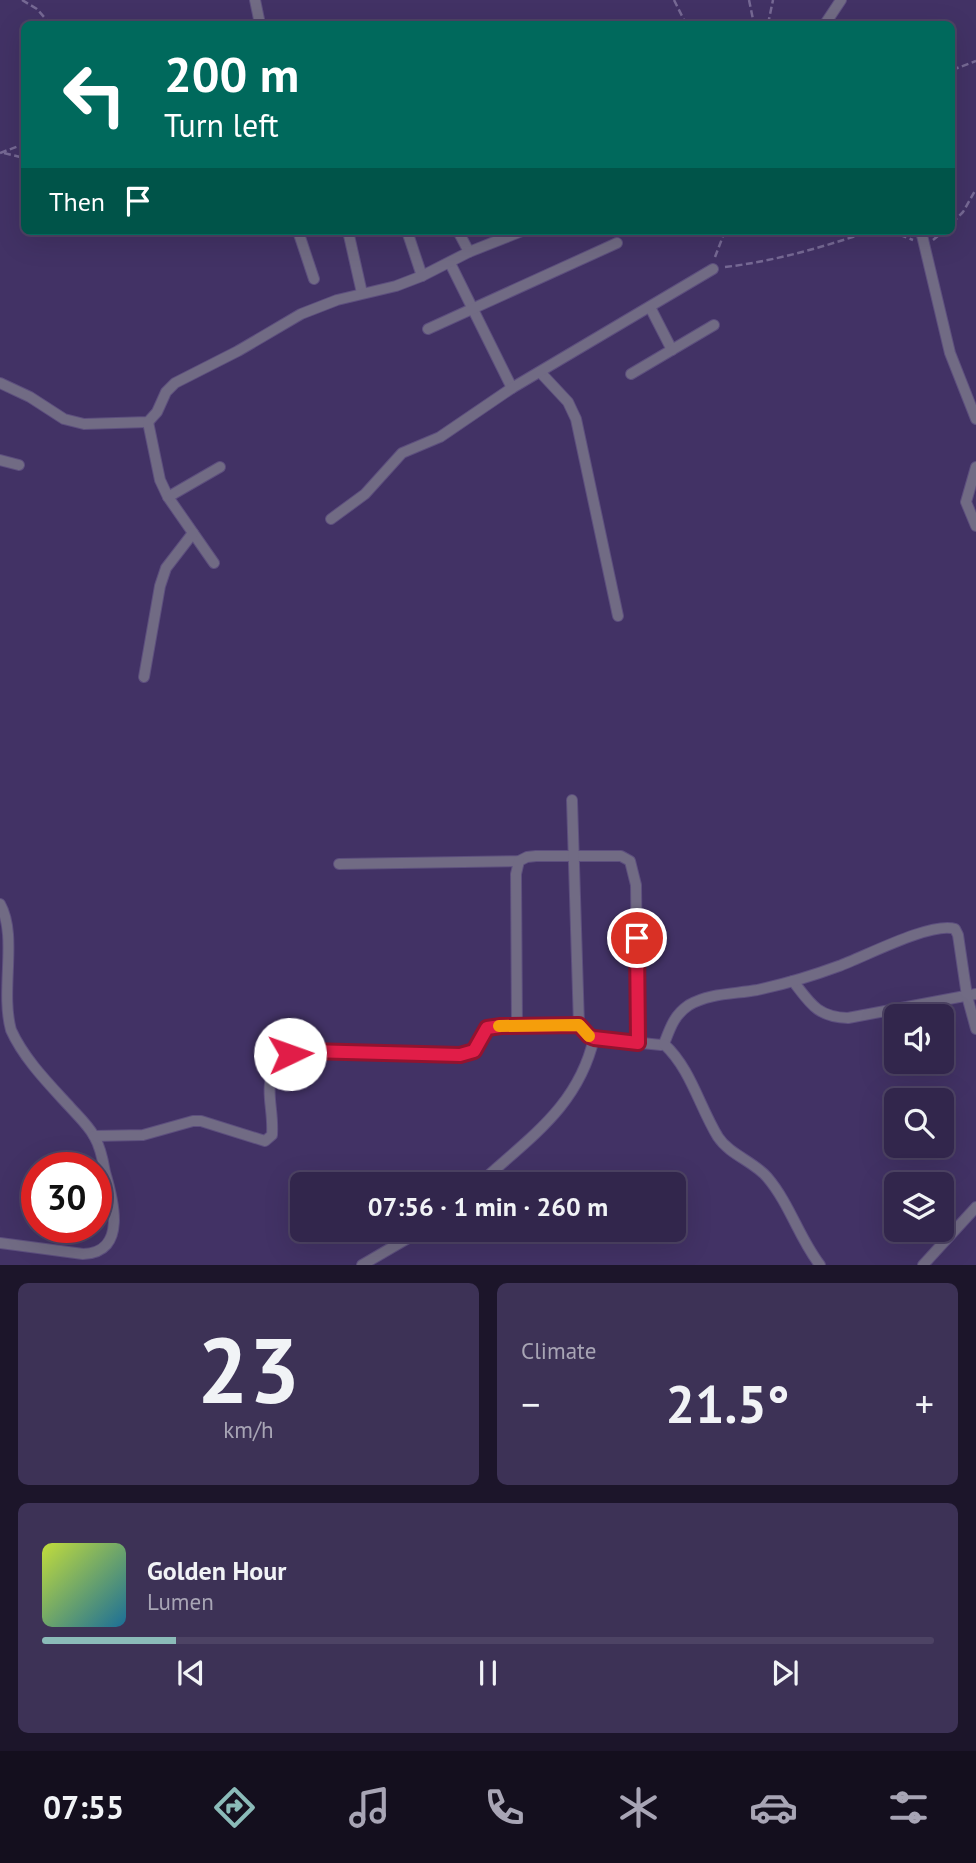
<!DOCTYPE html>
<meta charset="utf-8">
<style>
body{margin:0;font-family:"PT Sans",sans-serif;background:#3d3256;color:#f1f3f6;height:100vh;display:flex;flex-direction:column;font-size:26px;white-space:nowrap}
*{box-sizing:border-box;margin:0}
p{font-size:23px;color:#a8a5b5}
.icon{flex:none;width:38px;height:38px;fill:none;stroke:currentColor;stroke-width:2;stroke-linecap:round;stroke-linejoin:round}
.map{position:relative;height:1265px;overflow:hidden}
.drawer{display:flex;flex-direction:column;gap:18px;padding:18px;background:#1c152a;flex:1}
.drawer>*{flex:none}
.top-card{position:absolute;left:21px;top:21px;width:934px;height:214px;border-radius:10px;box-shadow:0 7px 28px #0002,0 0 0 2px #4d4364;background:#00695c;color:#fff;overflow:hidden}
.tools{position:absolute;left:884px;top:1004px;display:grid;gap:14px}
.tools a{display:grid;place-items:center;width:70px;height:70px;border-radius:10px;background:#32264c;box-shadow:0 7px 28px #0002,0 0 0 2px #4d4364;font-size:35px}
.speed{position:absolute;left:21px;top:1152px;display:flex;gap:14px;font-size:35px;font-weight:700;text-align:center}
.speed>*{display:grid;place-content:center;width:91px;height:91px;border-radius:50%;background:#32264c;box-shadow:0 7px 28px #0002,0 0 0 2px #4d4364;line-height:1}
.speed .limit{border:10px solid #d22;background:#fff;color:#111}
.pin{position:absolute;display:grid;place-items:center;width:60px;height:60px;color:#fff;margin:-30px;border:4px solid #fff;border-radius:50%;box-shadow:0 2px 7px #0007}
.me{position:absolute;width:77px;margin:-38px;rotate:87deg;stroke-linejoin:round;filter:drop-shadow(0 0 5px #0008)}
.turn{display:flex;align-items:center;gap:24px;height:147px;padding:0 28px;font-size:32px}
.turn .icon{width:91px;height:91px;stroke-width:2.5}
.turn b{display:block;font-size:49px;line-height:60px}
.then{display:flex;align-items:center;height:66px;padding:0 28px;background:#0003;gap:14px;font-size:26px}
.big{font-size:52px;font-weight:700;line-height:1.1}
.drawer .widget{flex:1;display:flex;flex-direction:column;justify-content:center;gap:10px;min-width:0;padding:0 24px;border-radius:10px;background:#3d3256}
.drawer .dial{align-items:center;gap:0}
.dial b{font-size:91px;line-height:1}
.song{display:flex;align-items:center;gap:21px}
.cover{width:84px;height:84px;border-radius:10px;background:linear-gradient(135deg,hsl(70 70% 55%),hsl(200 70% 35%))}
.played{height:7px;border-radius:4px;background:linear-gradient(90deg,#8bbbb9 15%,#4d4364 15%)}
.keys{display:flex;justify-content:space-around;direction:ltr}
.heat{display:flex;justify-content:space-between;align-items:center;font-size:38px;direction:ltr}
.drawer .tiles{flex:1;display:grid;gap:18px;grid-template-columns:1fr 1fr}
.widget:last-child{grid-column:span 2}
.trip{position:absolute;left:290px;top:1172px;width:396px;height:70px;border-radius:10px;background:#32264c;box-shadow:0 7px 28px #0002,0 0 0 2px #4d4364;font-weight:700;line-height:70px;text-align:center}
.dock{display:flex;height:112px;justify-content:space-around;align-items:center;background:#140f1e;color:#a8a5b5}
.dock .icon{width:49px;height:49px}
.dock .current{color:#8bbbb9}
.dock b{font-size:32px;color:#f1f3f6}
.map>svg:first-child{display:block}
.lines{fill:none;stroke-linecap:round;stroke-linejoin:round}
.street-casing{stroke:#5d4f7e;stroke-width:12}
.path{stroke:#766994;stroke-width:2.5;stroke-dasharray:7 3.5;stroke-linecap:butt}
.street{stroke:#716b84;stroke-width:10}
.route-casing{stroke:#92132f;stroke-width:18}
.route{stroke:#e11d48;stroke-width:12}
.slow{stroke:#f59e0b;stroke-width:12}
</style>
<div class="map">
<svg width="976" height="1265" viewBox="0 0 976 1265">
<rect width="100%" height="100%" fill="#423265"/>
<g class="lines">
<defs>
<g id="street">
<path d="M255,0L260,24"/>
<path d="M825,24L841,0"/>
<path d="M298,231L314,279"/>
<path d="M348,231L362,293"/>
<path d="M407,231L422,276"/>
<path d="M458,231L469,252"/>
<path d="M921,231L950,353L976,419"/>
<path d="M450,263L512,388"/>
<path d="M650,307L672,350"/>
<path d="M428,329L617,243"/>
<path d="M540,372L568,402L576,419L618,616"/>
<path d="M631,374L714,325"/>
<path d="M0,383L30,397L64,419L84,424L148,422L157,412L166,392L175,383L238,351L301,314L337,300L396,286L422,276L469,252L522,231"/>
<path d="M148,422L160,480L168,497L214,563"/>
<path d="M0,460L19,465"/>
<path d="M976,467L966,502L976,526"/>
<path d="M168,497L220,467"/>
<path d="M331,519L365,494L402,453L440,437L512,388L713,269"/>
<path d="M144,677L160,586L166,568L193,533"/>
<path d="M339,864L519,861L527,857L536,856H621L630,861L636,885L638,1043"/>
<path d="M0,904C18,936 0,990 11,1030C24,1059 49,1084 70,1107C78,1116 88,1125 94,1136C100,1146 103,1160 105,1172C113,1199 128,1253 83,1254L0,1243"/>
<path d="M793,981C810,1003 817,1017 848,1018L976,994"/>
<path d="M579,1025L589,1036L594,1038L661,1045L664,1044C670,1028 674,1015 689,1005C709,993 735,994 757,990C785,984 812,976 839,966C864,957 932,921 955,929L958,935L967,996L976,1029"/>
<path d="M517,1026L516,874L519,861"/>
<path d="M664,1044C691,1069 699,1106 718,1137C730,1155 753,1161 767,1177C790,1204 799,1238 820,1265"/>
<path d="M94,1136L143,1135L193,1121H201L265,1141L272,1135C274,1104 262,1091 278,1058L308,1051L459,1055L474,1051L487,1028L579,1025L572,800"/>
<path d="M478,1185C527,1139 578,1108 594,1038"/>
<path d="M362,1265L422,1230"/>
<path d="M923,1265L976,1207"/>
</g>
</defs>
<use href="#street" class="street-casing"/>
<g class="path">
<path d="M22,0L37,9L50,24"/>
<path d="M674,0L686,24"/>
<path d="M749,0L754,24"/>
<path d="M768,24L773,0"/>
<path d="M952,70L976,61"/>
<path d="M0,153L24,144"/>
<path d="M4,153L24,158"/>
<path d="M952,223L963,212L976,189"/>
<path d="M890,231L913,240"/>
<path d="M933,240L944,231"/>
<path d="M715,257L725,231"/>
<path d="M725,267C776,261 823,247 871,231"/>
</g>
<use href="#street" class="street"/>
</g>
<g class="lines">
<defs>
<path id="route" d="M290,1054L308,1051L460,1055L474,1051L487,1028L501,1026L579,1025L589,1036L594,1038L638,1043L637,938"/>
</defs>
<use href="#route" class="route-casing"/>
<use href="#route" class="route"/>
<path class="slow" d="M499,1026L579,1025L589,1036"/>
</g>
</svg>
<div class="tools">
<a><svg class="icon" aria-label="sound" viewBox="0 0 24 24"><path d="M4 9h4l5-4v14l-5-4H4zM17 9q2 3 0 6"/></svg></a>
<a><svg class="icon" aria-label="search" viewBox="0 0 24 24"><circle cx="10" cy="10" r="6"/><path d="M15 15l6 6"/></svg></a>
<a><svg class="icon" aria-label="layers" viewBox="0 0 24 24"><path d="M12 4l9 5-9 5-9-5zM3 14l9 5 9-5"/></svg></a>
</div>
<div class="speed"><div class="limit">30</div></div>
<div class="pin" style="left:637px;top:938px;background:#d93025"><svg class="icon" aria-label="arrive" viewBox="0 0 24 24"><path d="M6 21V4h12l-3 4 3 4H6"/></svg></div>
<svg class="me" style="left:290px;top:1054px" viewBox="-20 -20 40 40"><circle r="19" fill="#fff"/><path d="M0-13L10 11 0 6-10 11z" fill="#e11d48"/></svg>
<div class="trip">07:56 · 1 min · 260 m</div>
<div class="top-card">
<div class="turn"><svg class="icon" aria-label="left" viewBox="0 0 24 24"><path d="M17 20v-9H6M10 6l-5 5 5 5"/></svg><div><b>200 m</b>Turn left</div></div>
<div class="then">Then<svg class="icon" aria-label="arrive" viewBox="0 0 24 24"><path d="M6 21V4h12l-3 4 3 4H6"/></svg></div>
</div>
</div>
<section class="drawer">
<div class="tiles">
<div class="widget dial"><b>23</b><p>km/h</p></div>
<div class="widget"><p>Climate</p>
<div class="heat"><a>−</a><b class="big">21.5°</b><a>+</a></div>
</div>
<div class="widget">
<div class="song"><i class="cover"></i><div><b>Golden Hour</b><p>Lumen</p></div></div>
<div class="played"></div>
<div class="keys"><svg class="icon" aria-label="previous" viewBox="0 0 24 24"><path d="M18 5L8 12l10 7zM5 5v14"/></svg><svg class="icon" aria-label="pause" viewBox="0 0 24 24"><path d="M8 5v14M16 5v14"/></svg><svg class="icon" aria-label="next" viewBox="0 0 24 24"><path d="M6 5l10 7-10 7zM19 5v14"/></svg></div>
</div>
</div>
</section>
<nav class="dock">
<b>07:55</b>
<svg class="icon current" aria-label="directions" viewBox="0 0 24 24"><path d="M12 3l9 9-9 9-9-9zM9 14v-3h6M13 9l2 2-2 2"/></svg>
<svg class="icon" aria-label="music" viewBox="0 0 24 24"><path d="M9 18V5l10-2v13"/><circle cx="6" cy="18" r="3"/><circle cx="16" cy="16" r="3"/></svg>
<svg class="icon" aria-label="phone" viewBox="0 0 24 24"><path d="M5 4h4l2 5-3 2q2 4 5 5l2-3 5 2v4C11 20 4 13 5 4z"/></svg>
<svg class="icon" aria-label="climate" viewBox="0 0 24 24"><path d="M12 3v18M4 7l16 10M4 17L20 7"/></svg>
<svg class="icon" aria-label="car" viewBox="0 0 24 24"><path d="M5 17H2v-5l4-1 3-4h7l3 4 3 1v5h-3M9 17h6M6 11h13"/><circle cx="7" cy="17" r="2"/><circle cx="17" cy="17" r="2"/></svg>
<svg class="icon" aria-label="filters" viewBox="0 0 24 24"><path d="M4 7h16M4 17h16"/><circle cx="9" cy="7" r="2"/><circle cx="15" cy="17" r="2"/></svg>
</nav>
